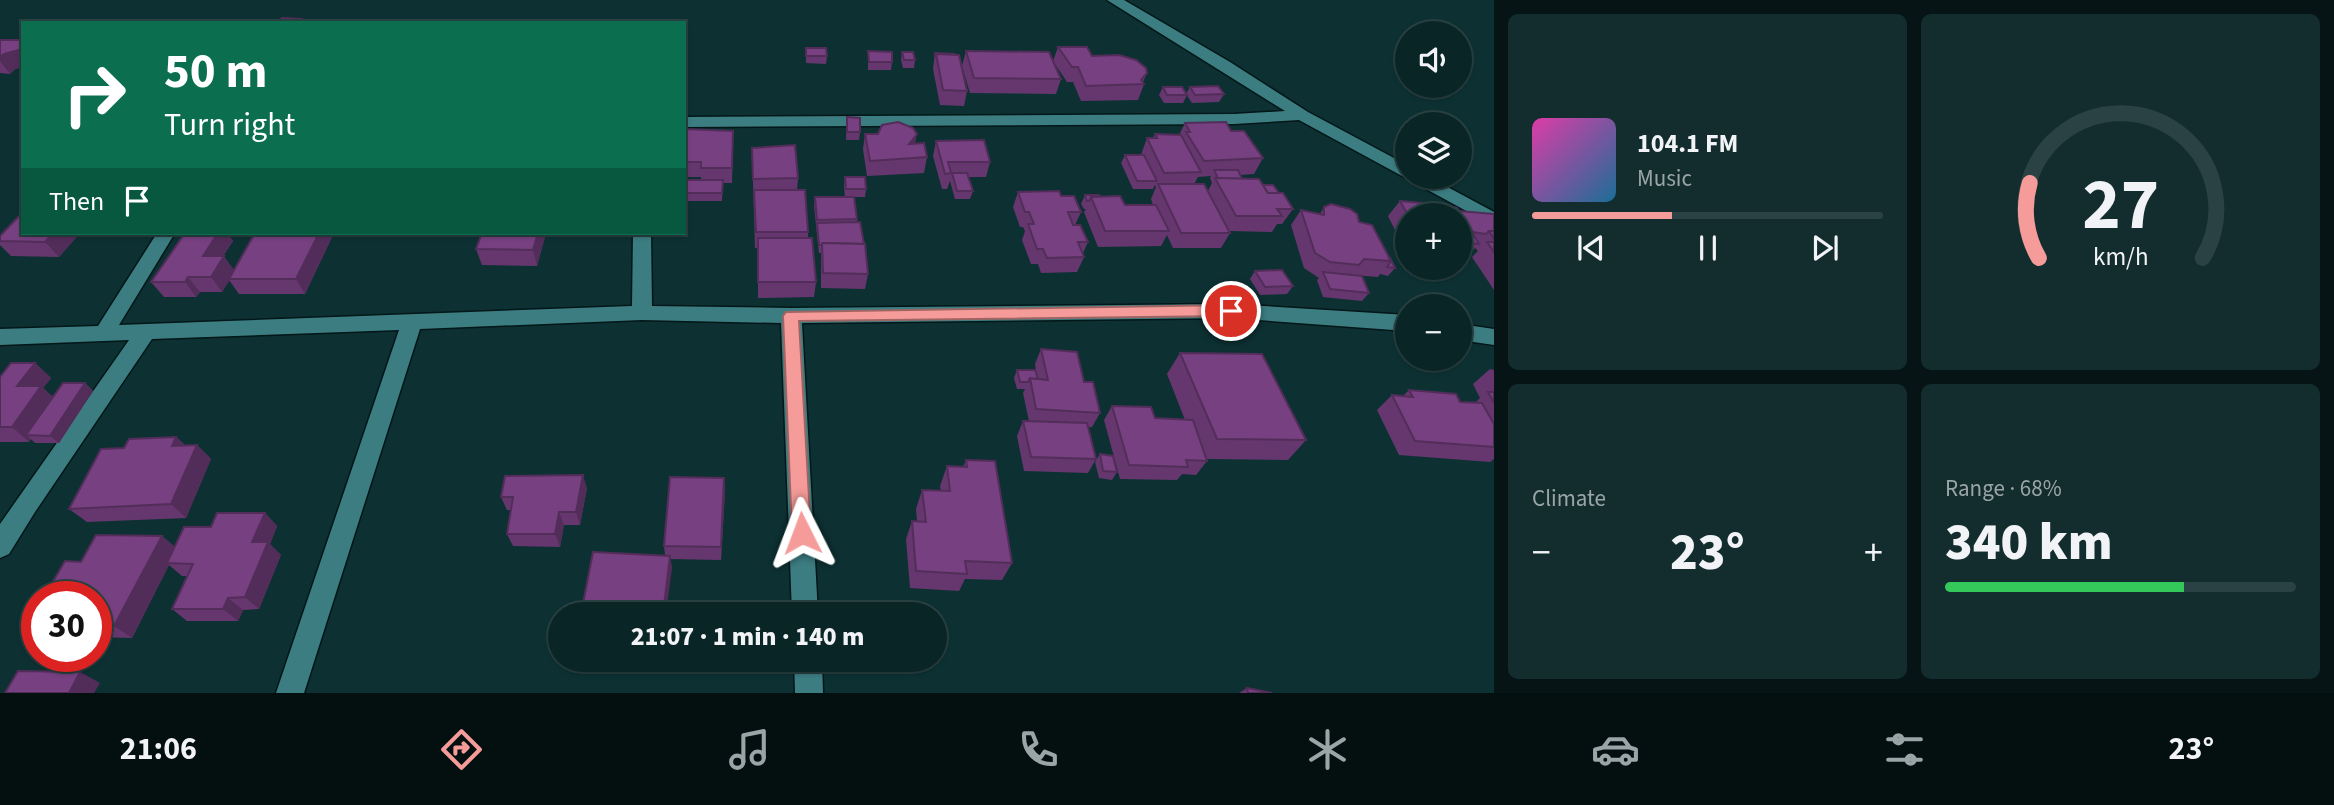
<!DOCTYPE html>
<meta charset="utf-8">
<style>
body{margin:0;font-family:"Source Sans 3",sans-serif;background:#132d2e;color:#f1f3f6;height:100vh;display:flex;flex-direction:column;font-size:26px;white-space:nowrap}
*{box-sizing:border-box;margin:0}
p{font-size:23px;color:#99a5a7}
.icon{flex:none;width:38px;height:38px;fill:none;stroke:currentColor;stroke-width:2;stroke-linecap:round;stroke-linejoin:round}
.map{position:relative;flex:1;overflow:hidden}
.side{display:flex;flex-direction:column;gap:14px;padding:14px;background:#061415;width:840px}
.side>*{flex:none}
.banner{position:absolute;left:21px;top:21px;width:665px;height:214px;border-radius:0px;box-shadow:0 2px 5px #0004,0 0 0 2px #2a4243;background:#0b6e4f;color:#fff;overflow:hidden}
.tools{position:absolute;left:1395px;top:21px;display:grid;gap:14px}
.tools a{display:grid;place-items:center;width:77px;height:77px;border-radius:50%;background:#0a2526;box-shadow:0 2px 5px #0004,0 0 0 2px #2a4243;font-size:35px}
.speed{position:absolute;left:21px;top:581px;display:flex;gap:14px;font-size:35px;font-weight:700;text-align:center}
.speed>*{display:grid;place-content:center;width:91px;height:91px;border-radius:50%;background:#0a2526;box-shadow:0 2px 5px #0004,0 0 0 2px #2a4243;line-height:1}
.speed .limit{border:10px solid #d22;background:#fff;color:#111}
.pin{position:absolute;display:grid;place-items:center;width:60px;height:60px;color:#fff;margin:-30px;border:4px solid #fff;border-radius:50%;box-shadow:0 2px 7px #0007}
.me{position:absolute;width:77px;margin:-38px;rotate:357deg;stroke-linejoin:round;filter:drop-shadow(0 0 5px #0008)}
.turn{display:flex;align-items:center;gap:24px;height:147px;padding:0 28px;font-size:32px}
.turn .icon{width:91px;height:91px;stroke-width:2.5}
.turn b{display:block;font-size:49px;line-height:60px}
.then{display:flex;align-items:center;height:66px;padding:0 28px;background:#0003;gap:14px;font-size:26px}
.big{font-size:52px;font-weight:800;line-height:1.1}
.side .card{flex:1;display:flex;flex-direction:column;justify-content:center;gap:10px;min-width:0;padding:0 24px;border-radius:10px;background:#132d2e}
.side .dial{align-items:center;gap:0}
.dial svg{height:182px;overflow:visible;fill:none;stroke:#2a4243;stroke-width:7;stroke-linecap:round;text-anchor:middle}
.dial text{fill:#f1f3f6;stroke:none}
.song{display:flex;align-items:center;gap:21px}
.cover{width:84px;height:84px;border-radius:10px;background:linear-gradient(135deg,hsl(320 70% 55%),hsl(200 70% 35%))}
.played{height:7px;border-radius:4px;background:linear-gradient(90deg,#f59b99 40%,#2a4243 40%)}
.keys{display:flex;justify-content:space-around;direction:ltr}
.heat{display:flex;justify-content:space-between;align-items:center;font-size:38px;direction:ltr}
.charge{height:10px;border-radius:5px;background:linear-gradient(90deg,#34c759 68%,#2a4243 0)}
.side .tiles{flex:1;display:grid;gap:14px;grid-template-columns:repeat(2,1fr)}
.trip{position:absolute;left:548px;top:602px;width:399px;height:70px;border-radius:35px;background:#0a2526;box-shadow:0 2px 5px #0004,0 0 0 2px #2a4243;font-weight:800;line-height:70px;text-align:center}
.tabs{display:flex;height:112px;justify-content:space-around;align-items:center;background:#040f0f;color:#99a5a7}
.tabs .icon{width:49px;height:49px}
.tabs .current{color:#f59b99}
.tabs b{font-size:32px;color:#f1f3f6}
main{display:flex;flex:1;min-height:0}
.map>svg:first-child{display:block}
.lines{fill:none;stroke-linecap:round;stroke-linejoin:round}
.minor-casing{stroke:#031718;stroke-width:3}
.minor{fill:#3c7d82;fill-rule:evenodd}
.wall{fill:#66376e;fill-rule:evenodd}
.shaded-wall{fill:#532d5a}
.building{fill:#774080;stroke:#532d5a;stroke-width:2}
.route{fill:#f59b99;stroke:#9f6563;stroke-width:2}
</style>
<main>
<div class="map">
<svg width="1494" height="693" viewBox="0 0 1494 693">
<rect width="100%" height="100%" fill="#0d3133"/>
<g class="lines">
<defs>
<g id="minor">
<path d="M1107,0H1124L1230,62L1308,112L1407,165V177H1429L1494,212V226L1299,120L1234,124L684,127V117L1234,114L1285,111Z"/>
<path d="M157,233H175L119,325L632,306L633,233H651L652,306L791,308L1231,304L1407,315V331L1231,318L802,323L818,614H792L781,323L642,320L420,329L304,693H276L399,330L152,339L35,512L9,554L0,558V524L129,340L0,345V329L98,326Z"/>
<path d="M1460,324L1494,329V345L1460,340Z"/>
<path d="M794,660H822L823,693H795Z"/>
</g>
</defs>
<use href="#minor" class="minor-casing"/>
<use href="#minor" class="minor"/>
</g>
<g class="wall">
<path d="M0,40H23V67L15,69L10,74L0,73Z"/>
<path d="M1058,47L1092,56L1147,73L1143,82L1144,84L1138,100L1081,101L1073,82H1067L1055,64L1061,79L1056,94L970,93L962,66L966,51L1053,61Z"/>
<path d="M806,48L827,56L826,64L806,63Z"/>
<path d="M868,51L892,62L891,70H868Z"/>
<path d="M902,52L915,60L914,68H903L901,60Z"/>
<path d="M935,53L967,91L964,106L940,105L933,69Z"/>
<path d="M1163,87L1187,95L1183,103H1164L1159,95Z"/>
<path d="M1190,87L1224,94L1219,102L1192,103L1186,94Z"/>
<path d="M847,117L860,132L859,140H846Z"/>
<path d="M1185,123L1231,131L1263,158L1254,174L1240,175L1242,179L1263,185L1279,193L1293,209L1282,224H1277L1272,232L1230,231V233L1221,248H1173L1167,235L1161,246L1098,247L1084,212L1086,209H1084L1081,204L1085,195L1100,197L1125,205H1153L1151,199L1156,187L1155,185L1153,189H1133L1121,163L1125,155H1141L1147,138H1153L1155,134L1179,135ZM1211,176L1210,178L1212,183L1208,191L1194,184L1198,177Z"/>
<path d="M684,129L733,131L732,183H723L722,201H684V180H701V177H684Z"/>
<path d="M865,134H878L915,144L927,157L924,173L867,176L863,149Z"/>
<path d="M936,141L990,162L986,177H968L973,191L970,199H955L950,181L951,178L947,189H942L933,156Z"/>
<path d="M752,148L798,178L797,190L808,232V238L816,282L814,297L758,298V248H755Z"/>
<path d="M845,177L866,189L865,197H845L844,186Z"/>
<path d="M1018,192L1061,196L1081,212L1075,225L1088,242L1083,253L1084,257L1077,272L1041,273L1038,264H1031L1022,240L1025,231L1023,227H1020L1013,207Z"/>
<path d="M815,197L857,219V223L868,274L865,289L821,288V253H819L814,206Z"/>
<path d="M1400,201L1459,211L1494,214V290L1472,257L1478,251L1475,248L1464,260L1460,259V215H1407V241L1400,240L1388,216Z"/>
<path d="M1324,207L1359,222L1389,258L1395,268L1388,276L1380,274L1378,277L1352,275L1369,293L1362,301L1323,297L1317,280L1319,278L1304,268L1291,225L1301,210L1320,214Z"/>
<path d="M23,233H80L59,257L11,256L0,245V236Z"/>
<path d="M185,233H227L233,241L223,256L234,270L333,235L305,294H239L229,280L222,292H200L196,297H164L151,282Z"/>
<path d="M482,233H546L537,266L482,265L476,249Z"/>
<path d="M1255,271L1293,286L1287,294L1260,295L1250,279Z"/>
<path d="M1041,349L1084,382L1100,413L1092,427H1088L1096,459L1088,473L1024,471L1017,436L1023,421H1029L1023,393L1025,389H1017L1014,378L1017,370L1037,377L1035,364Z"/>
<path d="M1180,353L1306,440L1288,460L1207,459V461L1196,475L1182,474L1177,480L1120,479L1104,420L1112,406L1155,418L1185,420L1167,374Z"/>
<path d="M35,363L51,378L43,388L53,397L85,383L93,391L59,443H35L31,439L29,442H0V377Z"/>
<path d="M1490,369L1494,370V459L1490,462L1399,455L1377,410L1392,395L1403,396L1409,390L1460,402L1475,403L1480,398L1473,384Z"/>
<path d="M176,437L185,445H197L211,459L186,518L87,522L69,509L124,448Z"/>
<path d="M1100,454L1117,472L1112,480L1099,478L1095,462Z"/>
<path d="M966,460L1012,563L1002,580L965,579L959,591L910,588L906,539L912,521H917L916,509L922,490L941,491L940,486L947,466L963,467Z"/>
<path d="M724,478L725,491L721,560L670,559L672,568L665,555L664,546Z"/>
<path d="M587,488L580,525H564L560,547L513,546L507,534L511,510H507L501,497Z"/>
<path d="M265,513L277,526L270,544L281,555L259,609L243,610L238,621H187L172,609L187,576H182L169,565L132,638L96,637V597L81,562L162,536L175,547L211,527Z"/>
<path d="M1247,688L1272,693H1239Z"/>
</g>
<g class="shaded-wall">
<path d="M23,49V67L15,69L10,74L0,61V57L4,54Z"/>
<path d="M917,134L914,149L909,144Z"/>
<path d="M53,233H80L59,257L45,242Z"/>
<path d="M218,233H227L233,241L214,271L203,256Z"/>
<path d="M319,233H332L333,235L305,294L296,279Z"/>
<path d="M538,233H546L537,266L533,250Z"/>
<path d="M224,256L235,272L222,292L211,277Z"/>
<path d="M188,277L200,292L196,297L185,282Z"/>
<path d="M35,363L51,378L43,388L57,401L26,435L31,439L29,442L12,427L17,386Z"/>
<path d="M85,383L93,391L59,443L50,436Z"/>
<path d="M176,437L190,451L172,446Z"/>
<path d="M197,445L211,459L186,518L171,504Z"/>
<path d="M583,475L587,488L580,525L576,512Z"/>
<path d="M724,478L725,491L721,560V547Z"/>
<path d="M559,512L564,525L560,547L555,534Z"/>
<path d="M265,513L277,526L270,544L281,555L259,609L245,597L252,542Z"/>
<path d="M162,536L177,549L167,563L169,565L132,638L114,626Z"/>
<path d="M670,556L672,568L666,614H663Z"/>
<path d="M228,598L243,610L238,621L223,609Z"/>
<path d="M80,672L100,683L94,693H69Z"/>
</g>
<g class="building">
<path d="M282,18L301,19L297,23H277Z"/>
<path d="M0,40H23V49L4,54L0,57Z"/>
<path d="M1058,47H1087L1092,56L1119,55L1136,60L1146,68L1147,73L1141,80L1144,84L1086,86L1078,67H1072Z"/>
<path d="M806,48H826L827,56H806Z"/>
<path d="M868,51L892,52V62H869Z"/>
<path d="M966,51L1049,52L1061,79L974,78Z"/>
<path d="M902,52H913L915,60H904Z"/>
<path d="M935,53L954,54V55L936,54L935,58Z"/>
<path d="M936,54L959,55L967,91L943,90Z"/>
<path d="M1218,86L1224,94L1195,95L1190,87Z"/>
<path d="M1163,87H1182L1187,95H1167Z"/>
<path d="M847,117L860,118V132H847Z"/>
<path d="M898,122L913,128L917,134L909,144L924,143L927,157L870,161L865,134H878L882,125Z"/>
<path d="M1226,122L1231,131H1244L1263,158L1204,161L1186,132H1190L1185,123Z"/>
<path d="M684,129L733,131L732,168H701V162H684Z"/>
<path d="M1155,134L1181,135L1201,172L1164,173L1147,138H1157Z"/>
<path d="M984,140L990,162H948L951,173L945,174L936,141Z"/>
<path d="M795,145L798,178L753,179L752,148Z"/>
<path d="M1125,155H1144L1157,181H1137Z"/>
<path d="M1214,170H1238L1242,179L1218,178Z"/>
<path d="M952,173H967L973,191H957Z"/>
<path d="M845,177H865L866,189H846Z"/>
<path d="M1215,178L1259,179L1268,193H1283L1293,209H1277L1282,216H1236Z"/>
<path d="M684,180H723L722,193H684Z"/>
<path d="M1158,184H1204L1230,233H1181Z"/>
<path d="M1263,185H1273L1279,193H1268Z"/>
<path d="M754,190H805L808,232H756Z"/>
<path d="M1059,191L1061,196H1074L1081,212H1068L1073,225H1080L1088,242H1078L1084,257L1047,258L1043,249H1037L1028,224H1034L1029,212H1025L1018,192Z"/>
<path d="M1085,195H1099L1100,197H1091L1089,201H1087Z"/>
<path d="M1120,196L1125,205H1156L1169,231H1105L1091,197Z"/>
<path d="M815,197H854L857,219L817,220Z"/>
<path d="M1400,201L1444,205L1457,208L1479,244L1460,242V215H1408Z"/>
<path d="M1331,204L1350,209L1357,214L1359,222L1372,225L1391,261L1364,259L1359,265L1330,262L1315,253L1301,210L1324,215V207Z"/>
<path d="M1459,211L1494,214V231H1489L1486,234L1473,232Z"/>
<path d="M23,212V233H53L45,242L0,241V236Z"/>
<path d="M860,222L864,244L822,243V245H819L817,223Z"/>
<path d="M1489,231H1494V239Z"/>
<path d="M185,233H218L203,256H224L211,277H188L185,282H151Z"/>
<path d="M255,233H319L296,279H229Z"/>
<path d="M482,233H538L533,250L476,249Z"/>
<path d="M758,238H812L816,282H758Z"/>
<path d="M1487,242H1494V252Z"/>
<path d="M822,243L865,244L868,274L823,273Z"/>
<path d="M1389,258H1390L1395,268L1387,267L1391,261Z"/>
<path d="M1282,270L1293,286L1265,287L1255,271Z"/>
<path d="M1323,272L1362,276L1369,293L1330,289Z"/>
<path d="M1041,349L1077,352L1084,382H1093L1100,413L1036,409L1030,378L1048,380Z"/>
<path d="M1180,353L1262,354L1306,440L1217,439Z"/>
<path d="M11,363H35L17,386H41L12,427H0V377Z"/>
<path d="M1017,370H1035L1038,379L1030,378L1028,382H1020Z"/>
<path d="M63,383H85L50,436L26,435Z"/>
<path d="M1409,390L1456,394L1460,402L1482,403L1494,424V447L1415,441L1392,395L1413,397Z"/>
<path d="M1488,392H1494V403Z"/>
<path d="M1112,406L1151,407L1155,418L1193,420L1207,461L1186,460L1188,467L1129,465Z"/>
<path d="M1023,421L1087,423L1096,459L1031,457Z"/>
<path d="M176,437L172,446L197,445L171,504L69,509L101,449L124,448L129,439Z"/>
<path d="M1100,454L1113,456L1117,472L1103,471Z"/>
<path d="M966,460L995,461L1012,563L965,561L967,574L916,571L912,521L926,522L922,490L950,491L947,466L967,467Z"/>
<path d="M583,475L576,512H559L555,534H507L513,497H501L505,476Z"/>
<path d="M670,477L724,478L721,547L664,546Z"/>
<path d="M217,513H265L252,542H268L245,597L228,598L223,609H172L193,564L167,563L184,527H211Z"/>
<path d="M96,535L162,536L114,626H96V597H44L65,561L81,562Z"/>
<path d="M593,552L670,556L663,614H581Z"/>
<path d="M18,671L80,672L69,693H5Z"/>
<path d="M1247,688L1272,693H1248Z"/>
</g>
<path class="route" d="M1231,305L1238,311L1231,316L799,321L811,533L808,539L802,542L795,539L792,533L783,316L786,312Z"/>
</svg>
<div class="tools">
<a><svg class="icon" aria-label="sound" viewBox="0 0 24 24"><path d="M4 9h4l5-4v14l-5-4H4zM17 9q2 3 0 6"/></svg></a>
<a><svg class="icon" aria-label="layers" viewBox="0 0 24 24"><path d="M12 4l9 5-9 5-9-5zM3 14l9 5 9-5"/></svg></a>
<a>+</a>
<a>−</a>
</div>
<div class="speed"><div class="limit">30</div></div>
<div class="pin" style="left:1231px;top:311px;background:#d93025"><svg class="icon" aria-label="arrive" viewBox="0 0 24 24"><path d="M6 21V4h12l-3 4 3 4H6"/></svg></div>
<svg class="me" style="left:802px;top:533px" viewBox="-20 -20 40 40"><path d="M0-17L14 15 0 8-14 15z" fill="#f59b99" stroke="#fff" stroke-width="4"/></svg>
<div class="trip">21:07 · 1 min · 140 m</div>
<div class="banner">
<div class="turn"><svg class="icon" aria-label="right" viewBox="0 0 24 24"><path d="M7 20v-9h11M14 6l5 5-5 5"/></svg><div><b>50 m</b>Turn right</div></div>
<div class="then">Then<svg class="icon" aria-label="arrive" viewBox="0 0 24 24"><path d="M6 21V4h12l-3 4 3 4H6"/></svg></div>
</div>
</div>
<section class="side">
<div class="tiles">
<div class="card">
<div class="song"><i class="cover"></i><div><b>104.1 FM</b><p>Music</p></div></div>
<div class="played"></div>
<div class="keys"><svg class="icon" aria-label="previous" viewBox="0 0 24 24"><path d="M18 5L8 12l10 7zM5 5v14"/></svg><svg class="icon" aria-label="pause" viewBox="0 0 24 24"><path d="M8 5v14M16 5v14"/></svg><svg class="icon" aria-label="next" viewBox="0 0 24 24"><path d="M6 5l10 7-10 7zM19 5v14"/></svg></div>
</div>
<div class="card dial"><svg viewBox="0 0 100 80">
<path d="M14 69A42 42 0 1 1 86 69"/>
<path d="M14 69A42 42 0 0 1 10 36" stroke="#f59b99"/>
<text x="50" y="56" font-size="32" font-weight="700">27</text>
<text x="50" y="72" font-size="11">km/h</text>
</svg></div>
<div class="card"><p>Climate</p>
<div class="heat"><a>−</a><b class="big">23°</b><a>+</a></div>
</div>
<div class="card"><p>Range · 68%</p><b class="big">340 km</b><div class="charge"></div></div>
</div>
</section>
</main>
<nav class="tabs">
<b>21:06</b>
<svg class="icon current" aria-label="directions" viewBox="0 0 24 24"><path d="M12 3l9 9-9 9-9-9zM9 14v-3h6M13 9l2 2-2 2"/></svg>
<svg class="icon" aria-label="music" viewBox="0 0 24 24"><path d="M9 18V5l10-2v13"/><circle cx="6" cy="18" r="3"/><circle cx="16" cy="16" r="3"/></svg>
<svg class="icon" aria-label="phone" viewBox="0 0 24 24"><path d="M5 4h4l2 5-3 2q2 4 5 5l2-3 5 2v4C11 20 4 13 5 4z"/></svg>
<svg class="icon" aria-label="climate" viewBox="0 0 24 24"><path d="M12 3v18M4 7l16 10M4 17L20 7"/></svg>
<svg class="icon" aria-label="car" viewBox="0 0 24 24"><path d="M5 17H2v-5l4-1 3-4h7l3 4 3 1v5h-3M9 17h6M6 11h13"/><circle cx="7" cy="17" r="2"/><circle cx="17" cy="17" r="2"/></svg>
<svg class="icon" aria-label="filters" viewBox="0 0 24 24"><path d="M4 7h16M4 17h16"/><circle cx="9" cy="7" r="2"/><circle cx="15" cy="17" r="2"/></svg>
<b>23°</b>
</nav>
